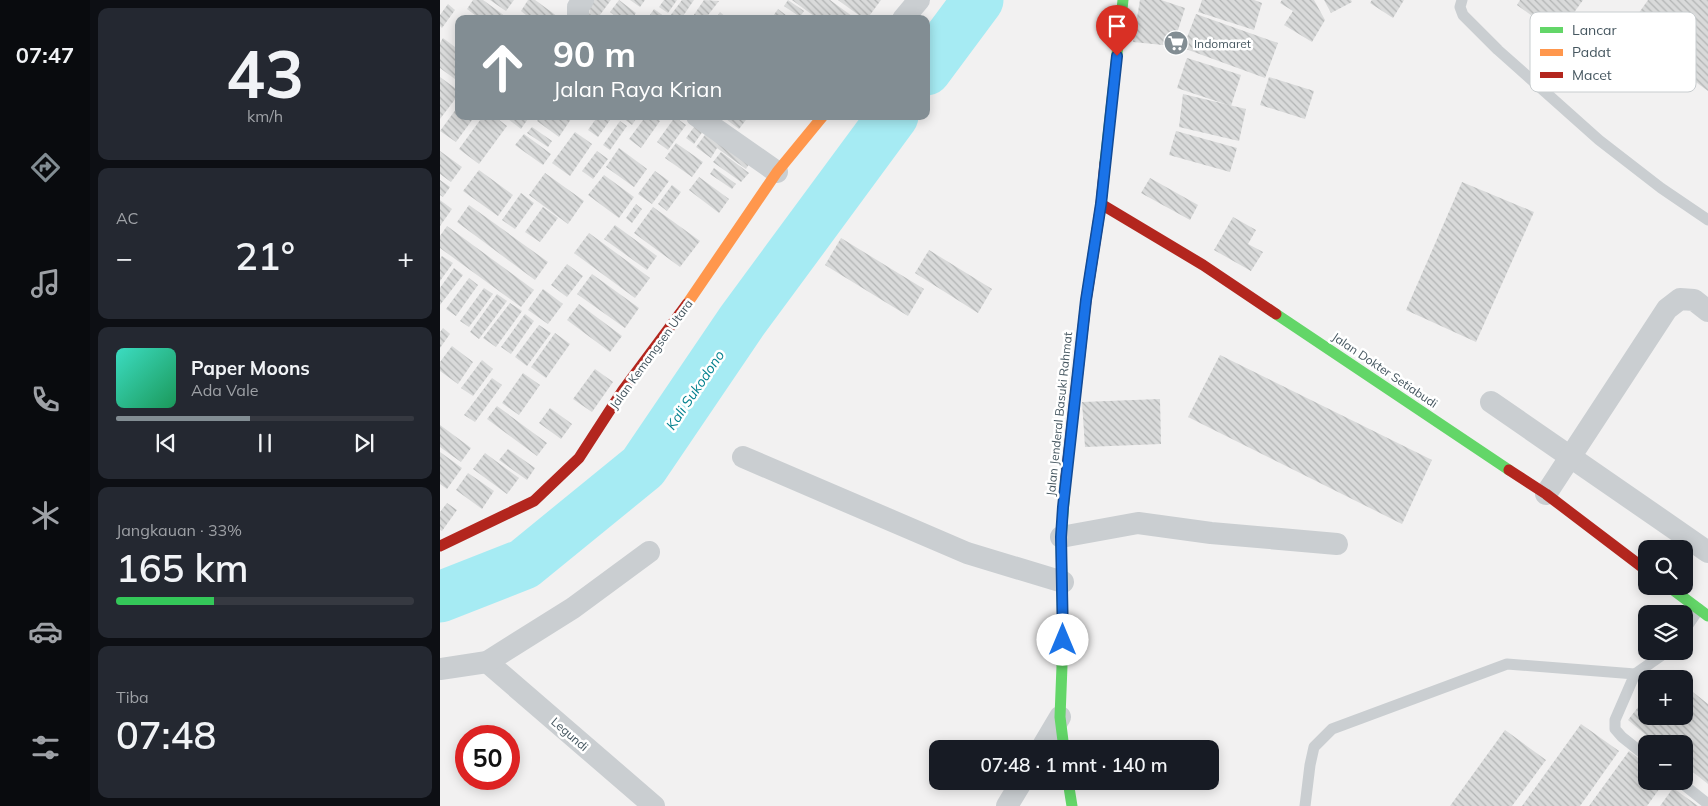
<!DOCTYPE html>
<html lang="id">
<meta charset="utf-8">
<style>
body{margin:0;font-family:Mulish,sans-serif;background:#242831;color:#f1f3f6;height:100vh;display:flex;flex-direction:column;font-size:19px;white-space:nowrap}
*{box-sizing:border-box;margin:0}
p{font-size:16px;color:#9ea1a6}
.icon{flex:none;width:28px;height:28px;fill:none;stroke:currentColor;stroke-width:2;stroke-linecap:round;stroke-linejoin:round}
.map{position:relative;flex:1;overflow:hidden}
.panel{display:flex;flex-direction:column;gap:8px;padding:8px;background:#0d0f14;width:350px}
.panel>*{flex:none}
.banner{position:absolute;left:15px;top:15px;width:475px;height:105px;border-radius:10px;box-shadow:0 2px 12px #0003;background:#828d93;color:#fff;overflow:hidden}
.controls{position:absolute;left:1198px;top:540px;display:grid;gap:10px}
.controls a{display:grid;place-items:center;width:55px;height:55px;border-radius:10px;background:#171b24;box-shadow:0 2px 12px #0003;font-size:25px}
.speed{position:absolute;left:15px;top:725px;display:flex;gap:10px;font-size:25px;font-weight:700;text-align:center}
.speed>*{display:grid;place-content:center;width:65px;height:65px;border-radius:50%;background:#171b24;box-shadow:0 2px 12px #0003;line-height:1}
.speed .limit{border:8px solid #d22;background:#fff;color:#111}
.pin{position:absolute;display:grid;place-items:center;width:42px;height:42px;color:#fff;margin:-51px -21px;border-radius:50% 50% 50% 0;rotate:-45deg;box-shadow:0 0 5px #0007}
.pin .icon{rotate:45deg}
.me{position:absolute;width:55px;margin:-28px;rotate:0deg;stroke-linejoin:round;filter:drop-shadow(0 0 4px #0008)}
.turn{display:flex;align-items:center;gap:18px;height:105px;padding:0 15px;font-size:22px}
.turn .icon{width:65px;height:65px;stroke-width:2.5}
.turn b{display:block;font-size:35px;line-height:42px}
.big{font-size:38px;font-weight:600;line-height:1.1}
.panel .card{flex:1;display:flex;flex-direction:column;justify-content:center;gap:8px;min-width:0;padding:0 18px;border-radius:10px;background:#242831}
.panel .dial{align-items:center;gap:0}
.dial b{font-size:65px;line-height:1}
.song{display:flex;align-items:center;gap:15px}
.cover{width:60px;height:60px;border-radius:8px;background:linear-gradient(135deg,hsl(170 70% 55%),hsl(150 70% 35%))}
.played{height:5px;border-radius:2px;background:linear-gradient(90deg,#828d93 45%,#363941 45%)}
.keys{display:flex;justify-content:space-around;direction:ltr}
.heat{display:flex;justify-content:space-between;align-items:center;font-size:28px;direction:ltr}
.charge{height:8px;border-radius:4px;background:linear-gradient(90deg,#34c759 33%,#363941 0)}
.trip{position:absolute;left:489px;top:740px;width:290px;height:50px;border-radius:10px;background:#171b24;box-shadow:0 2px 12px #0003;font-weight:600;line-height:50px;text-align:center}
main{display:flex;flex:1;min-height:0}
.tab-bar{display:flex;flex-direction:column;width:90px;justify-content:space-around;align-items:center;background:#090b0e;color:#9ea1a6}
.tab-bar .icon{width:35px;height:35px}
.tab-bar .selected{color:#828d93}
.tab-bar b{font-size:22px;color:#f1f3f6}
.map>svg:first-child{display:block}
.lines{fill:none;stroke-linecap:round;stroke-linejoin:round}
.river{stroke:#a6ebf3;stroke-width:51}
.building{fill:url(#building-back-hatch)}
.lane{stroke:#caced1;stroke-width:11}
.street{stroke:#caced1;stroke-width:22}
.fast{stroke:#63d668;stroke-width:11}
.slow{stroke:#ff974d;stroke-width:11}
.jam{stroke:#b3261e;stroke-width:11}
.route-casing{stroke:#114b97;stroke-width:12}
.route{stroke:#1a73e8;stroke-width:9}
.labels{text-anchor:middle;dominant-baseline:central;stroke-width:5;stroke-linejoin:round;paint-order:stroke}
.poi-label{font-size:12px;fill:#465760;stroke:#fff;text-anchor:start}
.street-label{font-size:12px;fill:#465760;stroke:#fff}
.water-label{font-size:14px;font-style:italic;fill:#04828f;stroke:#fff}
.key{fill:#fff;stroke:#c8cdcf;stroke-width:1}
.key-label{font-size:14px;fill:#465760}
</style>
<main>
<nav class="tab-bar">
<b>07:47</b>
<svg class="icon selected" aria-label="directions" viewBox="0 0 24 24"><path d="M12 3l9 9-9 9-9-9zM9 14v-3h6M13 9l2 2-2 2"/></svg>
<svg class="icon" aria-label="music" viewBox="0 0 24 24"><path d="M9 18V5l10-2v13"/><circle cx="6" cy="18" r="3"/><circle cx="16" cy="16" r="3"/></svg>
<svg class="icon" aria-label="phone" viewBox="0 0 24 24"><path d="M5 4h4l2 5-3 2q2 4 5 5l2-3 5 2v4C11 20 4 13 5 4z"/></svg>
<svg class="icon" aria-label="climate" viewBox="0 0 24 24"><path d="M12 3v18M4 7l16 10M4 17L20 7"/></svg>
<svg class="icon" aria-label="car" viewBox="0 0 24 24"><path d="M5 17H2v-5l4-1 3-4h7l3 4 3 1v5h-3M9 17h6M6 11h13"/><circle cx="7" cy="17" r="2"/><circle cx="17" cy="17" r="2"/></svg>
<svg class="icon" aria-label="filters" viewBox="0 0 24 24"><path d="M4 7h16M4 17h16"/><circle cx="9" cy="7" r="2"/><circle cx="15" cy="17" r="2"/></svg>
</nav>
<section class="panel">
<div class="card dial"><b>43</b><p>km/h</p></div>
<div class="card"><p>AC</p>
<div class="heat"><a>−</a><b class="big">21°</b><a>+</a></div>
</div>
<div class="card">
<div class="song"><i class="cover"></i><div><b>Paper Moons</b><p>Ada Vale</p></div></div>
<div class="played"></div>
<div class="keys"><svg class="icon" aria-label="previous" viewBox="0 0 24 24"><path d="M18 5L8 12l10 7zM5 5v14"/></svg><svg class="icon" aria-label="pause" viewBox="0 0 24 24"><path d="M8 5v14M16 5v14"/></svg><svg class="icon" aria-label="next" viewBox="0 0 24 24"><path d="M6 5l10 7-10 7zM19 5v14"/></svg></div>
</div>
<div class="card"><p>Jangkauan · 33%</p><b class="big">165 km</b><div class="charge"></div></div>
<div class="card"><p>Tiba</p><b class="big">07:48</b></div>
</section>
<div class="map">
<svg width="1268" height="806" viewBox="0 0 1268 806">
<defs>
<pattern id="building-back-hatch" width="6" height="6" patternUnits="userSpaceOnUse" patternTransform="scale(1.25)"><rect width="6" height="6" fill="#d9dada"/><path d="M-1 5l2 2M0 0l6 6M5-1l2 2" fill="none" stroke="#b2b4b4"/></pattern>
</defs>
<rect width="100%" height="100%" fill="#f2f1f1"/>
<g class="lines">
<g class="river">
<path d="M486,70L538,0"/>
<path d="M0,597L84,564L203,467L302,321L453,116"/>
</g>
</g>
<g class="building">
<path d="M33,0H43L69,19H40L27,9Z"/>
<path d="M50,0H74L66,11Z"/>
<path d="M88,0H95L121,19H91L81,11Z"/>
<path d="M150,0H171L157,19H149Z"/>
<path d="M179,0L196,13L192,19H179L170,12Z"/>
<path d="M190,0H205L200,7Z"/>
<path d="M224,0H237L228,13L219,7Z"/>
<path d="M242,0H254L241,19H234L230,16Z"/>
<path d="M264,0L279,1L265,19H251Z"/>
<path d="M348,0L364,11L360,17L344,6Z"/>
<path d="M352,0H390L416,19H378Z"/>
<path d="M398,0H441L427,19H424Z"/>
<path d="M700,0H721L745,8L733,46L693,42Z"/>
<path d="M762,0H814L822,3L814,30L758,12Z"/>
<path d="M842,0H874L885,20L872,42L844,25L853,11L840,3Z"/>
<path d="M884,0H911L912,2L891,13Z"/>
<path d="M932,0H964L953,18L930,3Z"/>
<path d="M1080,0H1143L1118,35L1077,5Z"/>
<path d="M1208,0H1268V91L1186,31Z"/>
<path d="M8,4L15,10L2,28L0,26V15Z"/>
<path d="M214,9L228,19H207Z"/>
<path d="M338,9L351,19H331Z"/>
<path d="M280,12L288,19H275Z"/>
<path d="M756,14L838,43L825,78L743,48Z"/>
<path d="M3,38L19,50V82L0,68V43Z"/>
<path d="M747,58L801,75L791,106L737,88Z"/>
<path d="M0,77L19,91V94L0,119Z"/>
<path d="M829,77L874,91L865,119L820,105Z"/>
<path d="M743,94L806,109L799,141L739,127Z"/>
<path d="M19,105V116H35L16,142L0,131Z"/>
<path d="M43,116H54L67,126L39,164L19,149Z"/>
<path d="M64,116H90L81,129Z"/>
<path d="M101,116H133L119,137L97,121Z"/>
<path d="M158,116H173L158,137L148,130Z"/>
<path d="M180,116H198L192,125Z"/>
<path d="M206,116H213L220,121L201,148L189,139Z"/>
<path d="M282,116H309L299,129Z"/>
<path d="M235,117L246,125L228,150L217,142Z"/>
<path d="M260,119L268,124L254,144L246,138Z"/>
<path d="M180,121L187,126L170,150L163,145Z"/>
<path d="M92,127L112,141L108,147L87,133Z"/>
<path d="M736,131L797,148L790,172L729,155Z"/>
<path d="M135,132L152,144L130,176L112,163Z"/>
<path d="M267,132L311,161L306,169L277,148L271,158L256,147Z"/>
<path d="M84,134L111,154L103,165L75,145Z"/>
<path d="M236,143L263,162L252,177L225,158Z"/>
<path d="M179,148L207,169L194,187L166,167Z"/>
<path d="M0,151L22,167L11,182L0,174Z"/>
<path d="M157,151L168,159L153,179L142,171Z"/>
<path d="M281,152L309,173L301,182L273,162Z"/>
<path d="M274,168L296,184L292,189L270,174Z"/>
<path d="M39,170L73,195L58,216L23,191Z"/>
<path d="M215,171L229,181L212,204L198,194Z"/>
<path d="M105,173L144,201L128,224L89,195Z"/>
<path d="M164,175L194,197L179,218L148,195Z"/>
<path d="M259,177L289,199L279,213L249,190Z"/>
<path d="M710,178L758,205L750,220L701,193Z"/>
<path d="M0,180L10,187L3,197L0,195Z"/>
<path d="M1022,182L1094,212L1036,342L966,310Z"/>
<path d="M232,185L241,192L227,211L218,204Z"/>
<path d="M81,193L94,203L75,229L62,220Z"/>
<path d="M0,200L12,209L0,226Z"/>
<path d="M196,204L202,209L192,223L186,218Z"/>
<path d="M29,205L108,262L95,280L17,222Z"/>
<path d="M103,207L118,218L100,242L85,232Z"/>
<path d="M213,207L260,241L240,267L194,233Z"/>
<path d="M793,217L816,230L808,244L823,252L811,271L774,250Z"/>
<path d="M175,225L217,256L207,270L164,239Z"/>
<path d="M7,226L94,290L81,307L0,248V236Z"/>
<path d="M149,233L210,278L195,298L134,253Z"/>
<path d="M401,238L484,289L468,316L385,265Z"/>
<path d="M489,250L552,289L538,313L475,273Z"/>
<path d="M2,256L13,263L0,281V259Z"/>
<path d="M127,264L143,276L127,297L111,285Z"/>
<path d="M14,268L23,275L0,305V288Z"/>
<path d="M152,274L199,308L185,328L137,294Z"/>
<path d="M29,278L38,285L16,316L6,309Z"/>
<path d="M44,288L53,294L29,327L20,321Z"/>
<path d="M103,289L123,304L108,324L88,310Z"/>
<path d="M57,294L67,301L39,339L30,332Z"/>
<path d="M70,303L82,311L56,347L43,338Z"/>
<path d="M139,304L182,336L170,352L127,320Z"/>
<path d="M85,314L94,321L71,354L61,347Z"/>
<path d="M99,325L111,333L87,366L75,357Z"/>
<path d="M3,328L10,334L0,348V332Z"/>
<path d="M115,333L130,344L106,378L91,367Z"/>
<path d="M12,346L33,362L18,384L0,371V362Z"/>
<path d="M780,355L992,460L962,524L748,417Z"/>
<path d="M42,360L53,369L33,396L21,388Z"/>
<path d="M155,369L173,382L152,412L133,399Z"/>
<path d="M83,373L100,385L79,415L62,403Z"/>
<path d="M52,378L62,385L35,422L24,415Z"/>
<path d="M720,399L721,444L645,447L642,402Z"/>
<path d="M57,406L107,443L97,456L47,419Z"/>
<path d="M110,408L132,424L121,439L99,423Z"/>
<path d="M0,425L31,448L21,462L0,447Z"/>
<path d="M68,449L95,468L87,480L59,460Z"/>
<path d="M0,452L22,468L7,489L0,484Z"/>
<path d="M45,453L79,478L67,494L33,469Z"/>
<path d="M28,473L54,491L42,509L16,490Z"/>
<path d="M7,503L17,510L2,531L0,530V512Z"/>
<path d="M1226,671L1236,679H1220Z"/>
<path d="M1244,685L1268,704V784L1244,765V744H1217L1188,720L1206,697V716H1244Z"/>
<path d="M1141,724L1179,751L1140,806H1082Z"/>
<path d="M1065,730L1106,760L1072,806H1010Z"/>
<path d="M1189,751L1206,764V781H1225L1207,806H1149Z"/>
<path d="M1233,788L1258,806H1220Z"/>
</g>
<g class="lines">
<g class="lane">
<path d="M1022,0L1020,7L1023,15L1058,50L1159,140L1221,188L1268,220"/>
<path d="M1244,631L1259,609"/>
<path d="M1195,674L1175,720V729L1182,737L1206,756"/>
<path d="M1239,781L1268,804"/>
<path d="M865,806L870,765L874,747L892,729L1067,664L1195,674L1228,651"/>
</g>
<g class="street">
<path d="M138,19V7L143,0"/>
<path d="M463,19L479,0"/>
<path d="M257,116L337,172"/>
<path d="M1051,402L1268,552"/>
<path d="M303,457L527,553L623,582"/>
<path d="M1106,494L1227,309L1240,299L1254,300L1268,311"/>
<path d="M621,537L698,523L771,533L897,544"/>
<path d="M47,662L214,806"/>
<path d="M0,669L47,662L133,608L209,552"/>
<path d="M601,749L620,717"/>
<path d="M567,806L582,781"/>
</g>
<g class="fast">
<path d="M665,163L683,0"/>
<path d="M836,314L1069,470"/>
<path d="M1228,586L1268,616"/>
<path d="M624,749L620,717L623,640L621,537L626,477"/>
<path d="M628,781L632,806"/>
</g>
<path class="slow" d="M247,304L337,172L383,116"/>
<g class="jam">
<path d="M661,204L763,265L836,314"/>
<path d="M1069,470L1106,494L1206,570"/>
<path d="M626,477L646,301L661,204L665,163"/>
<path d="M0,546L94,501L139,458L183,390L247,304"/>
</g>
</g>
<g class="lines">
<defs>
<path id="route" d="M623,640L621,537L623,507L646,300L661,204L677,56"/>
</defs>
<use href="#route" class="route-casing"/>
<use href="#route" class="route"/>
</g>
<defs>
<symbol id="supermarket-disc" viewBox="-11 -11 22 22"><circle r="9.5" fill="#828d93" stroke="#fff"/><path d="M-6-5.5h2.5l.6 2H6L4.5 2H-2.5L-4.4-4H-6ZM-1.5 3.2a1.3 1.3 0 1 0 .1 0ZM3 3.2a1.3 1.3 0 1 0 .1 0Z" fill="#fff"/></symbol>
</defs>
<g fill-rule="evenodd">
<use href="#supermarket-disc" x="722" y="29" width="28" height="28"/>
</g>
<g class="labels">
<g class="poi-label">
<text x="754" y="43">Indomaret</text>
</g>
<g class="street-label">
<text transform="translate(211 354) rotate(-54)">Jalan Kemangsen Utara</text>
<text transform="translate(945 370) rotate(34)">Jalan Dokter Setiabudi</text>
<text transform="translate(619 414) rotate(-84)">Jalan Jenderal Basuki Rahmat</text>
<text transform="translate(130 734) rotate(41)">Legundi</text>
</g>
<g class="water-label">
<text transform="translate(255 390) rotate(-56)">Kali Sukodono</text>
</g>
</g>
<rect x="1090" y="12" width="166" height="80" rx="8" class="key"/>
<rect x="1100" y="27" width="23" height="6" fill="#63d668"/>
<rect x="1100" y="49" width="23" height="7" fill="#ff974d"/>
<rect x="1100" y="72" width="23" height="6" fill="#b3261e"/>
<g class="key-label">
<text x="1132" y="35">Lancar</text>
<text x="1132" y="57">Padat</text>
<text x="1132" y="80">Macet</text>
</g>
</svg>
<div class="controls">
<a><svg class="icon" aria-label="search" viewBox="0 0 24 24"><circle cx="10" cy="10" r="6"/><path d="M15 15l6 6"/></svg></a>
<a><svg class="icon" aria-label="layers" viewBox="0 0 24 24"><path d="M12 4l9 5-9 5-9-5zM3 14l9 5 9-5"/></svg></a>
<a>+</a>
<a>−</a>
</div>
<div class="speed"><div class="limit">50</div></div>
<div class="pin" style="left:677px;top:56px;background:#d93025"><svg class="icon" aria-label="arrive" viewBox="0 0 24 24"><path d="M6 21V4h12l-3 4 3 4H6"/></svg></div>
<svg class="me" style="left:623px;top:640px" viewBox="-20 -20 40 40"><circle r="19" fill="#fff"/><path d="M0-13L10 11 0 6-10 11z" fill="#1a73e8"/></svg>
<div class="trip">07:48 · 1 mnt · 140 m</div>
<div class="banner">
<div class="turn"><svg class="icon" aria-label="ahead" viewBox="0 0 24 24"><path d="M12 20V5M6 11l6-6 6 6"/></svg><div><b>90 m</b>Jalan Raya Krian</div></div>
</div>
</div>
</main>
